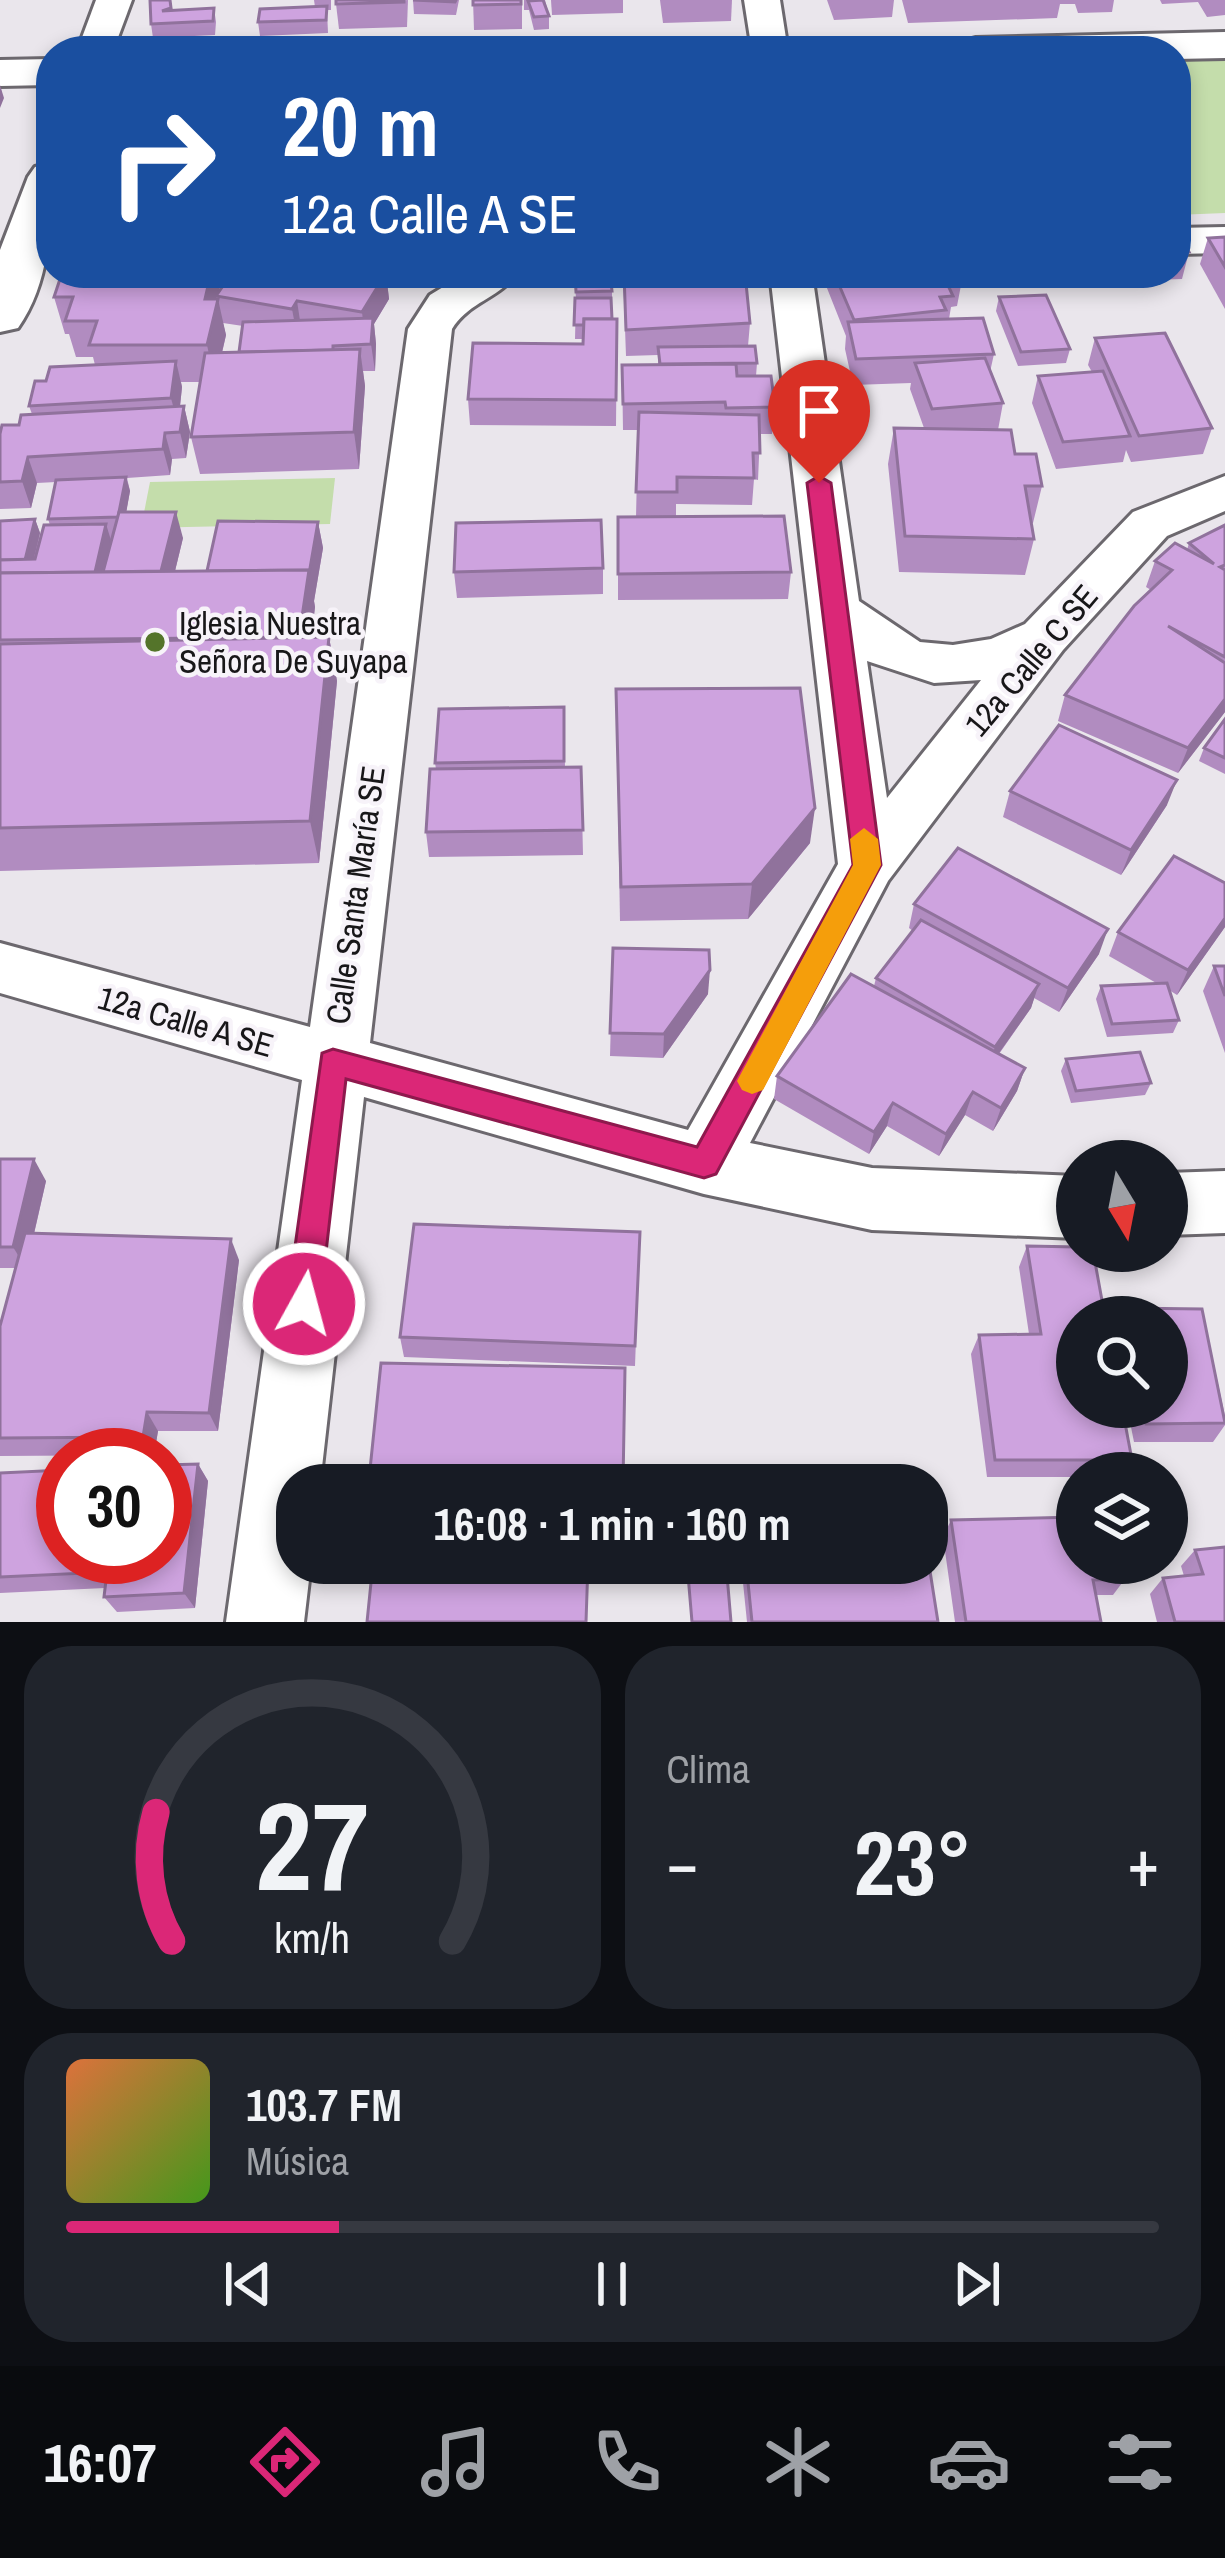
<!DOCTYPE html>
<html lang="es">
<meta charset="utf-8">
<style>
body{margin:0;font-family:"Archivo Narrow",sans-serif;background:#20242c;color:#f1f3f6;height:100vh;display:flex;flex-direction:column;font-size:45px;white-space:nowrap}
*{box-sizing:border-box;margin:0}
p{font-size:39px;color:#9ea1a6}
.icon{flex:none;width:66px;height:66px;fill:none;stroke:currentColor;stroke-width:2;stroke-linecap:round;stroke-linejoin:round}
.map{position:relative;height:1622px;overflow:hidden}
.side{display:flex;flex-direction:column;gap:24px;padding:24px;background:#0d0f14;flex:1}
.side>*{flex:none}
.hud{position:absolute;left:36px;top:36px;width:1155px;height:252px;border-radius:48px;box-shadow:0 6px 18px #0003;background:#1a4fa0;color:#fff;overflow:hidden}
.needle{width:78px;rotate:170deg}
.tools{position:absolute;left:1056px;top:1140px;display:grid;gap:24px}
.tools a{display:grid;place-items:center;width:132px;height:132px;border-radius:50%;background:#171b24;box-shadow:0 6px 18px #0003;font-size:60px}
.speed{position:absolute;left:36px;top:1428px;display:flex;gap:24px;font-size:60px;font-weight:700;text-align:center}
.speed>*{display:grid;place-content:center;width:156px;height:156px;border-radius:50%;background:#171b24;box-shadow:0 6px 18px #0003;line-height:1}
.speed .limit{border:18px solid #d22;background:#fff;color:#111}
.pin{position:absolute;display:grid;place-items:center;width:102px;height:102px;color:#fff;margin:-123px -51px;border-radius:50% 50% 50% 0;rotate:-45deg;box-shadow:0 0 12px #0007}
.pin .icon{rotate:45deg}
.me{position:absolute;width:132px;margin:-66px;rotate:7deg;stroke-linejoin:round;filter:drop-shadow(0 0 9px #0008)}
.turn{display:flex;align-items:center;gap:42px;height:252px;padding:0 48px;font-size:54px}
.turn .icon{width:156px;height:156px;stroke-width:2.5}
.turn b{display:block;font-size:84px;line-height:102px}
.big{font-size:90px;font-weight:700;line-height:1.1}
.side .widget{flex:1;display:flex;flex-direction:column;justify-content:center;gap:18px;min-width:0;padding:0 42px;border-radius:48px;background:#20242c}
.side .dial{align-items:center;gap:0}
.dial svg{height:312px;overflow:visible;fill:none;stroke:#363941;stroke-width:7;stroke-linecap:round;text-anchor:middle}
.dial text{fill:#f1f3f6;stroke:none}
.song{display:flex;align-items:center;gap:36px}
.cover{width:144px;height:144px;border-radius:18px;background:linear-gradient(135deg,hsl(20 70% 55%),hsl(100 70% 35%))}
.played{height:12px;border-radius:6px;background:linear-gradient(90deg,#db2777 25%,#363941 25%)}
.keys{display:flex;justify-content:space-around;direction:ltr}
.heat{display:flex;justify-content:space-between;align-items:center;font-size:66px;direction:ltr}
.side .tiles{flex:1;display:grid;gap:24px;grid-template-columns:1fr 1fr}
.widget:last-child{grid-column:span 2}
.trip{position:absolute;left:276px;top:1464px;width:672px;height:120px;border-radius:48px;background:#171b24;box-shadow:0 6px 18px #0003;font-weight:700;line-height:120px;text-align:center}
.menu{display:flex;height:192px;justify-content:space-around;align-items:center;background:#090b0e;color:#9ea1a6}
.menu .icon{width:84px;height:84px}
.menu .active{color:#db2777}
.menu b{font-size:54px;color:#f1f3f6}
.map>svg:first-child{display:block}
.green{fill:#c4ddab}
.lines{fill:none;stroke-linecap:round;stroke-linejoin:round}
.minor-casing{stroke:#6c686e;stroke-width:6}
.tertiary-casing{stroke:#6c686e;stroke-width:6}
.minor{fill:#fff;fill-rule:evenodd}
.tertiary{fill:#fff;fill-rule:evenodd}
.wall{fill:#b18cc0;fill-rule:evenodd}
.shaded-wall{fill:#90729c}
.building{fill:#cea3df;stroke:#90729c;stroke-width:3}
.route{fill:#db2777;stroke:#8e194d;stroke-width:3}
.slow{fill:#f59e0b}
.poi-dot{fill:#54742a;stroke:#f7f3f9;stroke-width:4.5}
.labels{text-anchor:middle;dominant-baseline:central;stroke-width:9;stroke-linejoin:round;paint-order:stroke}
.poi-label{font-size:33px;fill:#181719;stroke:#f7f3f9;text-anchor:start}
.street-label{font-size:33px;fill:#181719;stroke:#f7f3f9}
</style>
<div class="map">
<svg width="1225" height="1622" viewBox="0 0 1225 1622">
<rect width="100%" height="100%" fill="#eae6ec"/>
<g class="green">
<path d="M1225,57V213L1176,215V58Z"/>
<path d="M335,478L330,524L141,528L150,482Z"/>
</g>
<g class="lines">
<defs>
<g id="minor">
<path d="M96,0H132L113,51H77Z"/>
<path d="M744,0H780L788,51H752Z"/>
<path d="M1225,227V253L1176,254V228Z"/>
<path d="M466,273H517C500,298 468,302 452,329L370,1043L688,1130L838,864L770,273H812L859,601L920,642L953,645L991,639L1025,624L1133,512L1225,476V511L1167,536L1063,650L888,881L750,1143L872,1168L1077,1176V1238L872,1230L704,1194L364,1097L320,1485H297V1563H311L304,1622H226L302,1080L0,993V943L310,1027L408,329L430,295ZM867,661L934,683L981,680L887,798Z"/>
<path d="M1225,1171V1233L1167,1235V1173Z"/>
</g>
<g id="tertiary">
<path d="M1225,32V58L1176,59V51H955L961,42L976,38Z"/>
<path d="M51,59V85L0,86V60Z"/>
<path d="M51,163C51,220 52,279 18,328L0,332V250L28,177L35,167Z"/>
</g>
</defs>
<use href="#minor" class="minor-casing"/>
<use href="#tertiary" class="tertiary-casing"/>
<use href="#minor" class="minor"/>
<use href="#tertiary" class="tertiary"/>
</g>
<g class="wall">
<path d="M170,0L172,10L214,8L216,22L215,35L153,38L151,24Z"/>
<path d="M314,0H331V10H327L328,33L260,36L258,22L315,7Z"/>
<path d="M408,0L407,27L339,29L336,4Z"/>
<path d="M413,0H459L456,15L414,14Z"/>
<path d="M473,0H522V29L474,30Z"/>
<path d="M524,0H545L549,16V29L534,30L529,10H524Z"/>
<path d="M551,0H623V13L552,15Z"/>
<path d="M660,0H732L731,21L663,23Z"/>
<path d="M827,0H894L892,17L834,20Z"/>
<path d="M902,0H1114L1112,12L1078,13L1075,4H1060L1057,18L908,23Z"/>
<path d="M1160,0H1225V15L1207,17L1198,2L1162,4Z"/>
<path d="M1176,228L1189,252L1182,279L1124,281L1120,273H1176Z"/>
<path d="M1225,237V309L1200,264L1208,238Z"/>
<path d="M62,273H216L220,290L232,273H421L397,283L386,274L389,299L374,324L376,344L375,371H363L365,386L359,469L200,474L191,437L200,382H181L182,387L180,406H184L190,432L186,458L172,459L170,475L127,478L130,491L126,512L183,538L175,571H207L318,522L323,548L314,601L315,607L311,638L329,637L337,681L319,863L0,871V521L35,519L40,533L35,559L50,525L48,519L56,482L37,483L31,508L0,509V434L19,425L32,414L29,406L46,381L95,365L93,357H76L69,334H65L54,297ZM223,323L243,326L239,352L222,353L226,335Z"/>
<path d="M574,273L612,291V319H617L616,426L470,425L468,399L583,344V339H575L576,298Z"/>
<path d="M623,273H745L750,323L748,346L757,363L756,376L775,407L772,434H760L758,480L754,479L752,505L676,504V516L791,572L788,599L618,600V517H636L638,430H623L622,365H658V355L626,356Z"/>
<path d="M821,273H958L962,280L957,306L951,307L949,319L994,354L990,372L1003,403L998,430L1042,486L1033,523H1031L1034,539L1025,575L899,572L888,464L894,428H924L910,389L911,383L853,385L845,349L846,336Z"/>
<path d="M1055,273H1113L1110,283L1061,285Z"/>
<path d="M999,297L1070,349L1066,363L1018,366L996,311Z"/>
<path d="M1095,338L1212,428L1203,454L1131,462L1126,450L1123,462L1056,469L1032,403L1038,376L1092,372L1088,365Z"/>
<path d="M1225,525V712L1178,773L1058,721L1065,695L1151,590L1146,587L1155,561L1187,550L1189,543Z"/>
<path d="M603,568V594L457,598L454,572Z"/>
<path d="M616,689L810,843L748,919L620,921Z"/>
<path d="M564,707L565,767H581L583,855L429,857L426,832L436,769L435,763Z"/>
<path d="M1225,719V774L1199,761L1204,748Z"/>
<path d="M1010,791L1167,805L1121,875L1003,817Z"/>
<path d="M914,904L1099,954L1059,1012L1034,998L1031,1008L999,1054L1025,1068L1017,1091L993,1131L965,1115L939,1156L887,1126L869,1154L774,1099L777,1076L874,986L876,978L913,931L909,928Z"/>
<path d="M1225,927L1177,995L1169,990L1179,1020L1173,1033L1107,1037L1096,999L1101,986L1158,984L1109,956L1118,932Z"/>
<path d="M613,948L708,994L663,1058L610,1056Z"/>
<path d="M1214,966H1225V1053L1203,991Z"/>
<path d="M1066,1059L1151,1083L1145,1095L1071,1103L1061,1071Z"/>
<path d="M0,1159L46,1181L34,1234L239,1260L218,1431H158L154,1455L0,1456V1326L16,1268H0Z"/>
<path d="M640,1232L635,1366L404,1357L400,1337Z"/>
<path d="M1027,1246L1132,1460L1123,1473H1077V1477H987L971,1354L979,1335L1029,1334L1019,1267Z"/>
<path d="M1123,1308L1202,1309L1225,1416V1425L1213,1442H1134L1127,1407H1167V1317H1118Z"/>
<path d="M625,1368L623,1485H371L369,1479Z"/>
<path d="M198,1464L208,1481L195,1608L117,1612L104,1597L105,1588L0,1593V1473Z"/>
<path d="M951,1520L1125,1579L1113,1595H1096L1101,1622H955L943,1537Z"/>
<path d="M1195,1550L1225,1622H1157L1150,1594L1163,1578L1184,1576L1181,1566Z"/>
<path d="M741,1563H927L938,1622H747Z"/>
</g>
<g class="shaded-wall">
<path d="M0,85L4,98L0,108Z"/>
<path d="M211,273H216L221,296H216L217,303L218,299L226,335L215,382L207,345L205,299Z"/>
<path d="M386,273L389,299L374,324L376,344L375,371L371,344L365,339L362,312Z"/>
<path d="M396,273H421L397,283Z"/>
<path d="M297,301L301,327L297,336L292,309Z"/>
<path d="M360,349L365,386L359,469L354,432Z"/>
<path d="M176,361L182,387L178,425L171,398Z"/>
<path d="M184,406L190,432L186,458L180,432Z"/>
<path d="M165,433L172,459L170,475L163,449Z"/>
<path d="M28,457L37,483L31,508L22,481Z"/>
<path d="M126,477L130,491L123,531L118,517Z"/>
<path d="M176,512L183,538L166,608L159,582Z"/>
<path d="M35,519L40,533L30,574L25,560Z"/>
<path d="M318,522L323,548L314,601L315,607L307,674L299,637L309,570Z"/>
<path d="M106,524L114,550L107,582L94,577Z"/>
<path d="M329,637L337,681L319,863L310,821Z"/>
<path d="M1225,699V712L1178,773L1188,748Z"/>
<path d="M1177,780L1167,805L1121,875L1131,850Z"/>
<path d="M815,808L810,843L748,919L752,884Z"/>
<path d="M1225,918V927L1177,995L1188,970Z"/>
<path d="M1108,929L1099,954L1059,1012L1068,988Z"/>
<path d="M710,970L708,994L663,1058L664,1034Z"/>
<path d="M1039,984L1031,1008L987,1070L995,1047Z"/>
<path d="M1025,1068L1017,1091L993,1131L1001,1108Z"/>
<path d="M973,1092L965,1115L939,1156L946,1134Z"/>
<path d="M893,1103L887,1126L869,1154L874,1132Z"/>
<path d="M34,1159L46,1181L26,1268L13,1247Z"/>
<path d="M231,1239L239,1260L218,1431L209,1413Z"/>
<path d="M147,1412L158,1431L154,1455L143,1437Z"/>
<path d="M198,1464L208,1481L195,1608L184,1593Z"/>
</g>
<g class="building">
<path d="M150,0H170L171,8L162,11L214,8L213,21L151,24Z"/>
<path d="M336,0H404V2L336,4Z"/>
<path d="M413,0H456L455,2Z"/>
<path d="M473,0H521V4L473,5Z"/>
<path d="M543,0L549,16L534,17L528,1Z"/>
<path d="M327,6L326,20L258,22L260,9Z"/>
<path d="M1176,228L1189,252L1176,253Z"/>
<path d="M1225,237V267L1208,238Z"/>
<path d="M62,273H211L205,299H218L207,345H89L97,321H65L73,297H54Z"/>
<path d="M232,273H386L362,312L297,301L292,309L216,296Z"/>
<path d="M575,273H610L612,291L576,292Z"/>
<path d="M624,273H745L750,323L626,330Z"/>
<path d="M834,273H958L962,280L946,281L953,296L940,297L946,310L854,320Z"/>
<path d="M1046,295L1070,349L1021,352L999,297Z"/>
<path d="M575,298H611L612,319H584V325H574Z"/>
<path d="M373,318L371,344L333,346V350L239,352L243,322Z"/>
<path d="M983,318L994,354L856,359L848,322Z"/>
<path d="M584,319H617L616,400L468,399L473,343L583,344Z"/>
<path d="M1165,333L1212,428L1139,436L1095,338Z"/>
<path d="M755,346L757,363L660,364L658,347Z"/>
<path d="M360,349L354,432L191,437L205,353Z"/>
<path d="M985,358L1003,403L932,409L915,363Z"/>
<path d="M176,361L171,398L29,406L35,381H46L50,367Z"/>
<path d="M736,364L737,376H771L775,407L726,408L725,402L623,404L622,365Z"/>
<path d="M1103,371L1130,436L1063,442L1038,376Z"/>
<path d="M184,406L180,432L165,433L163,449L28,457L22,481L0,482V434L2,425H19L21,415Z"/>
<path d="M639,412L759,415L760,453H753L754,478L677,477V492H636Z"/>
<path d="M894,428L1011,430L1015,454H1036L1042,486H1025L1034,539L905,536Z"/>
<path d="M126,477L118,517L48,519L56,480Z"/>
<path d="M119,512H176L161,571L103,572Z"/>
<path d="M784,516L791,572L618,574V517Z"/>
<path d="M35,519L25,560H0V521Z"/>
<path d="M601,520L603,568L454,572L456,523Z"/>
<path d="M218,521L318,522L309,574V570L207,571Z"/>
<path d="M106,524L95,572L0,573V560L35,559L44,525Z"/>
<path d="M1225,525V565L1220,567L1225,570V657L1168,626L1225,663V699L1188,748L1065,695L1134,606L1172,570L1155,561L1175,543L1214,564L1189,543Z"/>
<path d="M309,570L299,637L0,640V573Z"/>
<path d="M329,637L310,821L0,828V644Z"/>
<path d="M800,688L815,808L752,884L621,887L616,689Z"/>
<path d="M564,707V761L435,763L439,709Z"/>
<path d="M1225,719V758L1204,748Z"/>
<path d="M1059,725L1177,780L1131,850L1010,791Z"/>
<path d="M581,767L583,830L426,832L430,769Z"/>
<path d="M958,848L1108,929L1068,988L914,904Z"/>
<path d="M1174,856L1225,883V918L1188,970L1118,932Z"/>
<path d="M921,920L1039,984L995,1047L876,978Z"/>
<path d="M613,948L709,950L710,970L664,1034L610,1033Z"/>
<path d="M1214,966H1225V996Z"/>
<path d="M851,974L1025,1068L1001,1108L973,1092L946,1134L893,1103L874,1132L777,1076Z"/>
<path d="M1167,983L1179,1020L1112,1024L1101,986Z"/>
<path d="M1140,1052L1151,1083L1076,1091L1066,1059Z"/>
<path d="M0,1159H34L13,1247H0Z"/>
<path d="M414,1224L640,1232L635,1346L400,1337Z"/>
<path d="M25,1233L231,1239L209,1413L147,1412L143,1437L0,1438V1326Z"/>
<path d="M1027,1246L1077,1247V1251H1093L1105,1317H1077V1407H1122L1132,1460H995L979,1335L1041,1334Z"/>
<path d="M1123,1308L1202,1309L1225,1423L1146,1424L1143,1407H1167V1317H1124Z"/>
<path d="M381,1363L625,1368L623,1484L369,1479Z"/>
<path d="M198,1464L184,1593L104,1597L107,1572L0,1577V1473L63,1470V1557H165V1465Z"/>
<path d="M1077,1517V1563H1122L1125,1579L1093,1580L1101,1622H966L951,1520Z"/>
<path d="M1225,1547V1622H1175L1163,1578L1203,1574L1195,1550Z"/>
<path d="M927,1552L938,1622H752L746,1563H927Z"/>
<path d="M373,1563H588L586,1622H367Z"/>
<path d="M687,1563H726L731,1622H692Z"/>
</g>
<path class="route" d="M819,476L831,483L881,865L716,1174L704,1178L346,1079L320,1304L315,1316L304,1320L292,1316L287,1304L322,1053L333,1049L697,1147L853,865L807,483Z"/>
<path class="slow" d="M864,828L878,839L881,865L763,1090L752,1094L742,1090L737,1081L853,865L850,839Z"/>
<circle class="poi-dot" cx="155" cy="642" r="12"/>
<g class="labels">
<g class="poi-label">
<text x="179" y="623">Iglesia Nuestra<tspan x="179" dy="38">Señora De Suyapa</tspan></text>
</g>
<g class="street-label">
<text transform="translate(1031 660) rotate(-50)">12a Calle C SE</text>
<text transform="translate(355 895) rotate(-82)">Calle Santa María SE</text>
<text transform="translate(186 1021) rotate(16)">12a Calle A SE</text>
</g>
</g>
</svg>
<div class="tools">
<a><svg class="needle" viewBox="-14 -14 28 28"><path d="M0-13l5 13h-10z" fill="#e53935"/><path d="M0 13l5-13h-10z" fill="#9ea1a6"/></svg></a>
<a><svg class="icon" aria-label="search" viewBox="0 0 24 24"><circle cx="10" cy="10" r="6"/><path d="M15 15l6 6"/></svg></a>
<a><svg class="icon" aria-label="layers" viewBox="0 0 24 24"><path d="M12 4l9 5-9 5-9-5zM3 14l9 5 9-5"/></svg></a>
</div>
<div class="speed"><div class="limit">30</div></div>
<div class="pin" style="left:819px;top:483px;background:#d93025"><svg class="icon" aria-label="arrive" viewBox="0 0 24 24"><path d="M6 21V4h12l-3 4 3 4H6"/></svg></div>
<svg class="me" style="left:304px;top:1304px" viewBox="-20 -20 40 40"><circle r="17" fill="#db2777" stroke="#fff" stroke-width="3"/><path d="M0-11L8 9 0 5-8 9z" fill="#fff"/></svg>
<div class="trip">16:08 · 1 min · 160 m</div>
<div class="hud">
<div class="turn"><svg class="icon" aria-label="right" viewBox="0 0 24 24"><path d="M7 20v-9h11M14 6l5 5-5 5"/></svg><div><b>20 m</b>12a Calle A SE</div></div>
</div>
</div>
<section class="side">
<div class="tiles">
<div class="widget dial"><svg viewBox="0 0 100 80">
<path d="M14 69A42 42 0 1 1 86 69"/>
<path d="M14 69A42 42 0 0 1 10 36" stroke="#db2777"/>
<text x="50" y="56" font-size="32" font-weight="700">27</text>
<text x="50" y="72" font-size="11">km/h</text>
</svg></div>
<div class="widget"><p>Clima</p>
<div class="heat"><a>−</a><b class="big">23°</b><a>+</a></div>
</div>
<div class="widget">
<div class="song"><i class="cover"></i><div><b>103.7 FM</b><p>Música</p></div></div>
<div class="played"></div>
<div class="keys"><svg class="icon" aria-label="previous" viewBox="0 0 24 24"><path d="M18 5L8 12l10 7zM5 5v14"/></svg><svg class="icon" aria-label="pause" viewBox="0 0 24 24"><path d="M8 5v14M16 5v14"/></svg><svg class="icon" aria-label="next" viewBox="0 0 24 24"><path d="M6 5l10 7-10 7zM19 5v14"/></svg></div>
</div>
</div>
</section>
<nav class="menu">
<b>16:07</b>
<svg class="icon active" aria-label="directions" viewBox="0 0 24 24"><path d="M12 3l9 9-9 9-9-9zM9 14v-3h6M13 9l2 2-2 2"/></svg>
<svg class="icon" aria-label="music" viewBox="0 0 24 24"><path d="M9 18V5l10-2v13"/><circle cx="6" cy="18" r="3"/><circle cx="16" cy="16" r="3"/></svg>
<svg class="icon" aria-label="phone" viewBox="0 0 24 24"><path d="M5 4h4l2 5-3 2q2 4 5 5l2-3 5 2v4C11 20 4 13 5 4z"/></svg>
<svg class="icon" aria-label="climate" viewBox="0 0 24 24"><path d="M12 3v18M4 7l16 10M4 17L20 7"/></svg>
<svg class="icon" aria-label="car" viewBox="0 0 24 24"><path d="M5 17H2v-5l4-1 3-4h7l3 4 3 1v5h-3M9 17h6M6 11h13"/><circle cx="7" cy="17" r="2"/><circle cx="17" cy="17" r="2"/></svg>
<svg class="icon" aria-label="filters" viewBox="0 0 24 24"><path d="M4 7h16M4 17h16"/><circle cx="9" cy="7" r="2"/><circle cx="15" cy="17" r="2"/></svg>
</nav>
